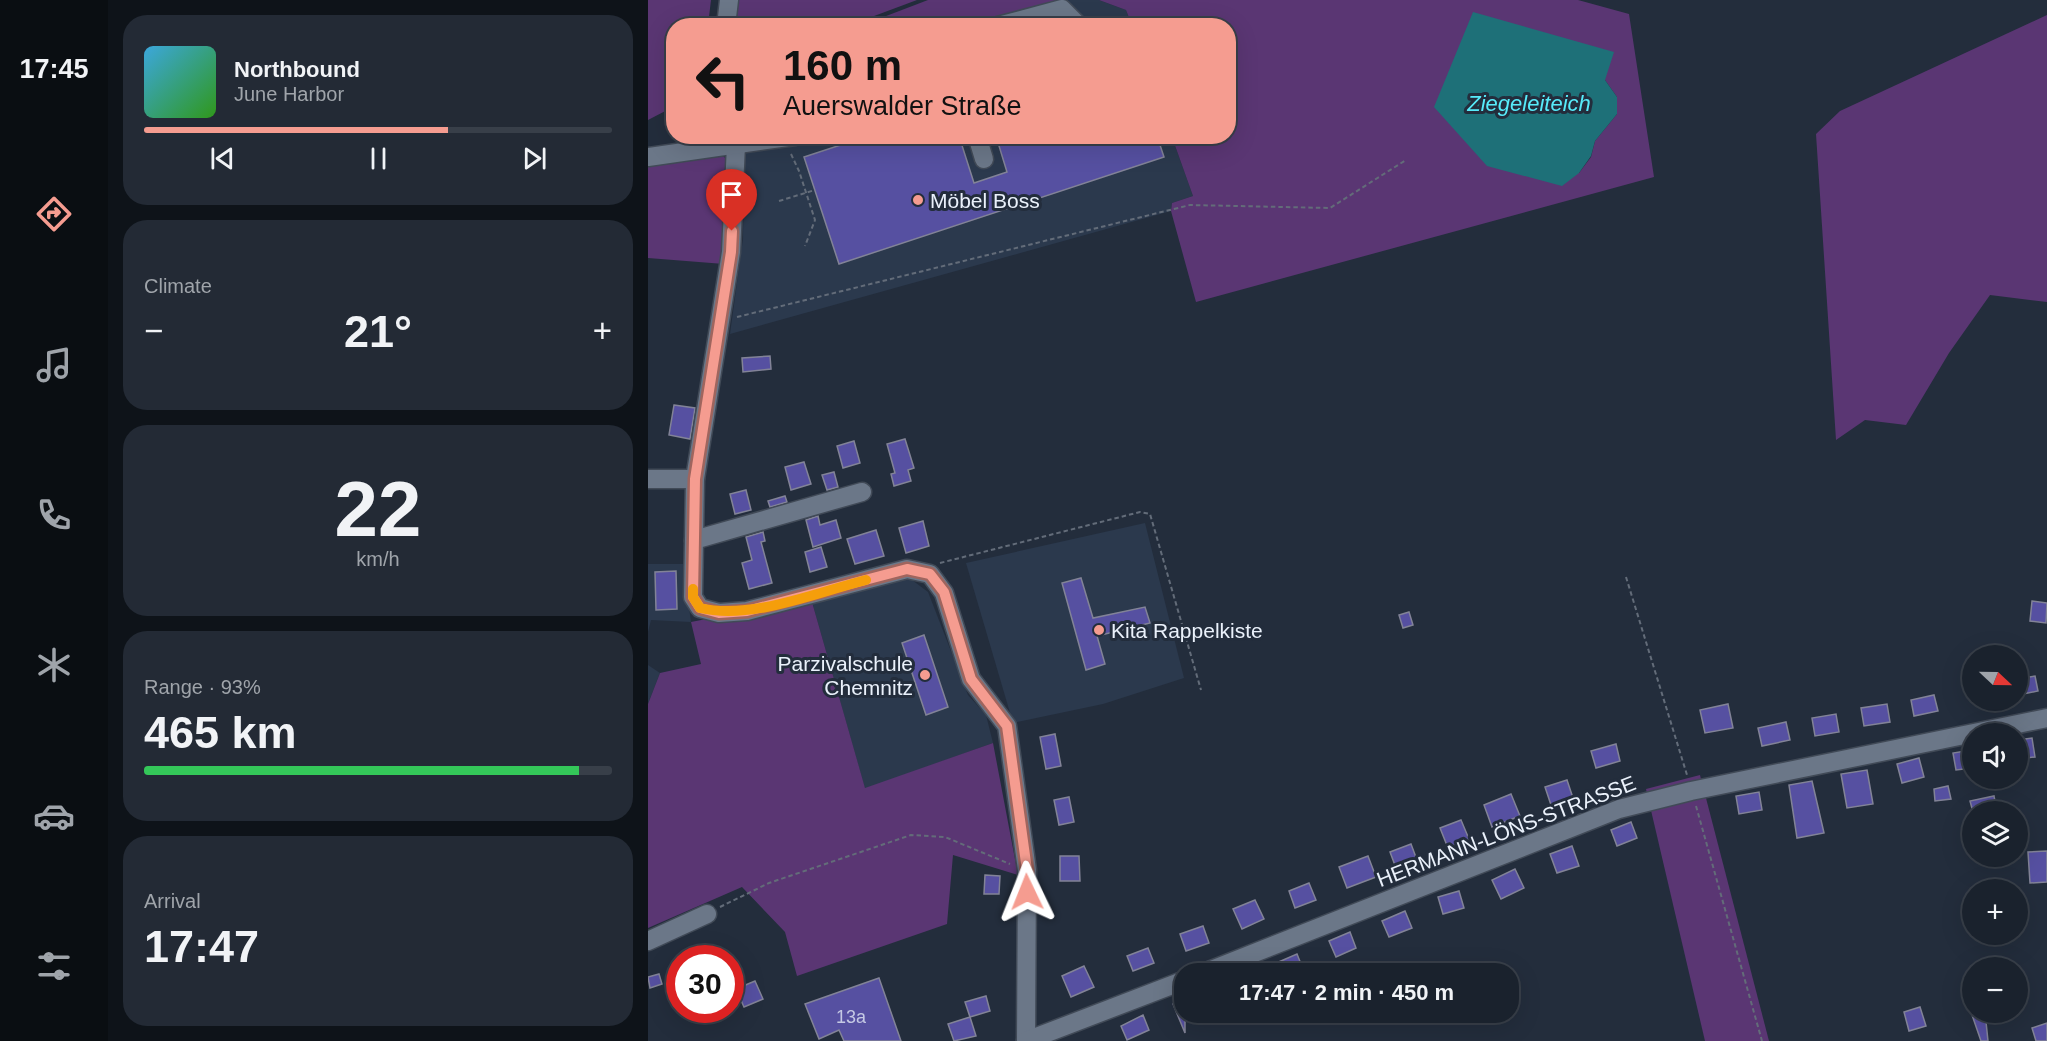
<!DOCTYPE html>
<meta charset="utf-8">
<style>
body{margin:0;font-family:Helvetica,sans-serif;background:#232a35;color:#f1f3f6;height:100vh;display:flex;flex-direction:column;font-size:22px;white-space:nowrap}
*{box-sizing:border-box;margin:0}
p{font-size:20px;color:#9fa4aa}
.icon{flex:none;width:33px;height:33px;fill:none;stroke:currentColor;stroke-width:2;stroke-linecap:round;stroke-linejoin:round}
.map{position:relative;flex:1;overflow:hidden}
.sheet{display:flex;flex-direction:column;gap:15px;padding:15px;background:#0e1319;width:540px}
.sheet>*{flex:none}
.hud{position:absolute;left:18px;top:18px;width:570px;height:126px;border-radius:24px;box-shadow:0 6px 24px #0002,0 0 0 2px #383f49;background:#f59c90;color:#111;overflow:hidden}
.needle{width:39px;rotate:112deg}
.buttons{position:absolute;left:1314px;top:645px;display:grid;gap:12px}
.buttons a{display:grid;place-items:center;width:66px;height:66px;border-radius:50%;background:#1a222d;box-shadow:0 6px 24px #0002,0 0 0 2px #383f49;font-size:30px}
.speed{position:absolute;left:18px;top:945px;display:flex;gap:12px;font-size:30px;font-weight:700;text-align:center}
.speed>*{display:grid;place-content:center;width:78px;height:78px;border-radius:50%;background:#1a222d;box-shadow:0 6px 24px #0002,0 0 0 2px #383f49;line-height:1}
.speed .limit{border:9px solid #d22;background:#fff;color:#111}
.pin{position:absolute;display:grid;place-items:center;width:51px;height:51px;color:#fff;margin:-62px -26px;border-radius:50% 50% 50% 0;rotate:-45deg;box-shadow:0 0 6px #0007}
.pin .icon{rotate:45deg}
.me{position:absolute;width:66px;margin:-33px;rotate:358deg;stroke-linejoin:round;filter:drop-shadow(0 0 4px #0008)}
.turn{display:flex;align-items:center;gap:21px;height:126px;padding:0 18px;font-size:27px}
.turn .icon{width:78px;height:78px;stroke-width:2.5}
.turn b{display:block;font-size:42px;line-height:51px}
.big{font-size:45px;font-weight:600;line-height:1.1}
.sheet .card{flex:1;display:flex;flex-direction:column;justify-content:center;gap:9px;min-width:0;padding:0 21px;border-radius:24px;background:#232a35}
.sheet .dial{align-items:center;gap:0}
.dial b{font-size:78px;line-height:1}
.song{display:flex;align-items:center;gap:18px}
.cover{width:72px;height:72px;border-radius:9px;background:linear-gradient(135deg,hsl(200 70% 55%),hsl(110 70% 35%))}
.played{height:6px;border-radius:3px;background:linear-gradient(90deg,#f59c90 65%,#383f49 65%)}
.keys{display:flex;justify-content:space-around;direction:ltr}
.heat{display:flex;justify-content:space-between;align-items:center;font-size:33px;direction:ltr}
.charge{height:9px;border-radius:4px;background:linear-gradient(90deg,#34c759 93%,#383f49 0)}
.trip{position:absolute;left:526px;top:963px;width:345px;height:60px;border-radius:24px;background:#1a222d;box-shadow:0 6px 24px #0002,0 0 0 2px #383f49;font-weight:600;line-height:60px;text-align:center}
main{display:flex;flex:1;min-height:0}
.tabs{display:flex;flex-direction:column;width:108px;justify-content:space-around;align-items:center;background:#0a0e12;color:#9fa4aa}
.tabs .icon{width:42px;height:42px}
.tabs .selected{color:#f59c90}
.tabs b{font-size:27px;color:#f1f3f6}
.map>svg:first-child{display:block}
.built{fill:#2b394d}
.green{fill:#5a3673;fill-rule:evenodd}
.water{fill:#1e7078}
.building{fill:#5650a1;stroke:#828397;stroke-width:1.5}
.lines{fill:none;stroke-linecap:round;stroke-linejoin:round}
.minor-casing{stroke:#414a57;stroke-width:21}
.path{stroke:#636c79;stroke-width:2;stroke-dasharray:4.5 3;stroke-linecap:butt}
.minor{stroke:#6b7788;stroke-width:18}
.route-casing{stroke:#9f655e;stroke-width:15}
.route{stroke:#f59c90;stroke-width:10}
.slow{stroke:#f59e0b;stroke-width:10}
.poi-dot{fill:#f59c90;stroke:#232d3c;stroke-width:2}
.labels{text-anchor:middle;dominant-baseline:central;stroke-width:6;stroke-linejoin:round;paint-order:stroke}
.number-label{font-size:18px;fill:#c5c9e4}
.poi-label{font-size:21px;fill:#eaf1fb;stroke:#232d3c;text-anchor:start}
.street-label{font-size:21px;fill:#eaf1fb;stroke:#232d3c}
.water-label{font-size:22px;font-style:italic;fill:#57ebfa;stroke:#232d3c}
</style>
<main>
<nav class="tabs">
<b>17:45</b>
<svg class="icon selected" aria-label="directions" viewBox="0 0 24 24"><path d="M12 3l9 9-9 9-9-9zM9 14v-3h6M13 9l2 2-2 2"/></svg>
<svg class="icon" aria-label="music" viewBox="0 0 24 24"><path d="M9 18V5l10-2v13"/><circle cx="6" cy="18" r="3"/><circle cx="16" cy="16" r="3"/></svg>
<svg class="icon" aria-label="phone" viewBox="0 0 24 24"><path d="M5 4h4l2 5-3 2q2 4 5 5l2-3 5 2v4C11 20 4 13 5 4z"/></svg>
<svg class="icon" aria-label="climate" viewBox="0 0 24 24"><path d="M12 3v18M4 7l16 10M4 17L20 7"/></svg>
<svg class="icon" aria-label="car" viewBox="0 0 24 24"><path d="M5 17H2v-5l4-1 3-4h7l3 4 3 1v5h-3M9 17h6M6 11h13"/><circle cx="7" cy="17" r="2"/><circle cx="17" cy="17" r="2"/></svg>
<svg class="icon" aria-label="filters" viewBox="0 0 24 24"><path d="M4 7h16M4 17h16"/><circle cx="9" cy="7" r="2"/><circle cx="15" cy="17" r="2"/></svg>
</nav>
<section class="sheet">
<div class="card">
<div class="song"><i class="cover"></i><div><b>Northbound</b><p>June Harbor</p></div></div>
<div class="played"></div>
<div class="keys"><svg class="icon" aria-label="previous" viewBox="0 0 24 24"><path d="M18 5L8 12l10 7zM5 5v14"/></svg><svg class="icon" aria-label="pause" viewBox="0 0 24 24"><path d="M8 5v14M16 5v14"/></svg><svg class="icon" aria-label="next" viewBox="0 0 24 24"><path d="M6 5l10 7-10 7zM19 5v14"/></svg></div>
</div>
<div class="card"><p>Climate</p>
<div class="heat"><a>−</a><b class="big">21°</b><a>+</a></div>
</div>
<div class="card dial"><b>22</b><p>km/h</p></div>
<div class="card"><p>Range · 93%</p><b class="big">465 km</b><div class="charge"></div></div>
<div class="card"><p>Arrival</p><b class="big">17:47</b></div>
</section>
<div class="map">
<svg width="1399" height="1041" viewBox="0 0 1399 1041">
<rect width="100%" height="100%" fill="#232d3c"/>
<g class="built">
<path d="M418,0H451L478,10L484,25L335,26Z"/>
<path d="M96,137H524L545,196L524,203L523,211L82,334L95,239Z"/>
<path d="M497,523L536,678L455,704L365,723L318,563Z"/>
<path d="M0,564H35L43,622L3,620L0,632Z"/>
<path d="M260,577L280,592L320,695L338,715L345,743L217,789L162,595Z"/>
<path d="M0,665L12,673L0,704Z"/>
</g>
<g class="green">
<path d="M0,0H63L60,25L26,26L25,107L0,120Z"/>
<path d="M89,0H269L202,25L88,26Z"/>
<path d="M280,0H418L335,25L212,26Z"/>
<path d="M451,0H930L981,14L1006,177L548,302L523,211L524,203L545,196L524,137L580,136V26L484,25L478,10ZM825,13L957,80L969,97V114L947,141L943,157L931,173Z"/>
<path d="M1399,15V302L1342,295L1301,353L1258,425L1217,420L1188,440L1168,134L1192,111Z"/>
<path d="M71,154L81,160L76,264L0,258V167Z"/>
<path d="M162,595L217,788L345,743L370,875L305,855L299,924L149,976L137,932L94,887L0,928V704L12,673L53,664L43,622L99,611Z"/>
<path d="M1052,775L1121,1041H1057L998,789Z"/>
</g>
<path class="water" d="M825,12L966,52L957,80L969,97V114L947,141L943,156L931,173L914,186L839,166L786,107Z"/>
<g class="building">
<path d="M220,136H311L326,183L359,172L348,136H509L516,157L191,264L156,157Z"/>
<path d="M122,356L123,369L95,372L94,358Z"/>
<path d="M26,405L47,408L42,439L21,435Z"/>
<path d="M257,439L266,468L260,470L263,481L246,486L243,474L247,473L239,444Z"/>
<path d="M206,441L212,463L195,468L189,446Z"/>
<path d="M156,462L163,484L143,490L137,467Z"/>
<path d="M186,472L190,487L179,490L174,475Z"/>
<path d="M98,490L103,510L87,514L82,494Z"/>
<path d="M137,496L139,502L122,507L120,501Z"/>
<path d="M170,516L172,525L188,520L193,538L165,547L158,520Z"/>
<path d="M275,521L281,546L258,553L251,528Z"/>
<path d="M228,530L236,556L207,564L199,539Z"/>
<path d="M115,532L117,541L113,542L124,583L101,589L94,563L104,560L98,537Z"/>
<path d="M173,547L179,567L162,572L157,552Z"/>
<path d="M28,571L29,609L8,610L7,572Z"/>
<path d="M433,578L445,618L497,607L502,623L449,636L457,664L438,670L414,583Z"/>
<path d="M1384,601L1399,603L1398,623L1382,621Z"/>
<path d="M761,612L765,625L755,628L751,615Z"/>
<path d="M276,635L300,707L278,715L254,643Z"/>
<path d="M1387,676L1390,691L1370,695V679Z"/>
<path d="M1286,695L1290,711L1266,716L1263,700Z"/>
<path d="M1080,704L1085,728L1057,733L1052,710Z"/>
<path d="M1239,704L1242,722L1216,726L1213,708Z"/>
<path d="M1188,714L1191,732L1167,736L1164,718Z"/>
<path d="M1138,722L1142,740L1114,746L1110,728Z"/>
<path d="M407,734L413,766L398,769L392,737Z"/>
<path d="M1384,738L1387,757L1370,759V740Z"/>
<path d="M968,744L972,761L948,768L943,751Z"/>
<path d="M1324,750V768L1308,770L1305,753Z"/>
<path d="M1271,758L1276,777L1254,783L1249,764Z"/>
<path d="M1219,770L1225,804L1199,808L1193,774Z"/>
<path d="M919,780L925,798L903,805L897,787Z"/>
<path d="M1164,781L1176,833L1149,838L1141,785Z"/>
<path d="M1300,786L1303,799L1287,801L1286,789Z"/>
<path d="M1111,792L1114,810L1091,814L1088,796Z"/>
<path d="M863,794L872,816L844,827L836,805Z"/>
<path d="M1346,796L1349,812H1325L1322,801Z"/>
<path d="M421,797L426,822L411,825L406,800Z"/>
<path d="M813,820L821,839L800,848L792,828Z"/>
<path d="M983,822L989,838L969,846L963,830Z"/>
<path d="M763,844L769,860L748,868L742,852Z"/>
<path d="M924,846L931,866L909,873L902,854Z"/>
<path d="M1399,851V882L1382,883L1380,852Z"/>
<path d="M412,856H431L432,881H412Z"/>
<path d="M720,856L728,877L699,888L691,867Z"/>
<path d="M867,869L876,888L853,899L844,880Z"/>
<path d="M337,875L352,876L351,894H336Z"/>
<path d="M661,883L668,900L647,908L641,891Z"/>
<path d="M811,891L816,908L795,914L790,897Z"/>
<path d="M607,900L616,919L594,929L585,909Z"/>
<path d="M757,911L764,928L741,937L734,921Z"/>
<path d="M555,926L561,943L538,951L532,934Z"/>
<path d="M702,932L708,948L688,957L681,941Z"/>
<path d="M500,948L506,963L485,971L479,956Z"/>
<path d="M649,954L657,974H629L626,964Z"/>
<path d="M436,966L446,987L423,997L414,976Z"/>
<path d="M11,974L14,984L2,988L0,977Z"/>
<path d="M231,978L253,1041H196L191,1030L171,1039L157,1004Z"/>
<path d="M107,981L115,999L96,1007L88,989Z"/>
<path d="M338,996L342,1011L322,1017L317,1002Z"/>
<path d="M537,999V1033L525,1004Z"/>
<path d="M1272,1007L1278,1026L1261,1031L1256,1012Z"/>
<path d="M1323,1012H1337L1340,1041H1333Z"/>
<path d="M495,1015L501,1030L479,1040L473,1026Z"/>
<path d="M322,1017L328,1036L306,1041L300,1024Z"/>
<path d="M1399,1023V1041H1388L1384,1028Z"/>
</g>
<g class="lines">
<defs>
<g id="minor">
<path d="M78,26L81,0"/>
<path d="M350,26L414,9L431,26"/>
<path d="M85,136L88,145L83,252L47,479L45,597L52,608L71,613L99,611L259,569L282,574L296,593L323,679L359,726L379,870L378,1041"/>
<path d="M329,136L336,159"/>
<path d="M0,157L147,136"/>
<path d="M0,479H47"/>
<path d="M46,540L214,492"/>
<path d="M0,941L59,914"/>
<path d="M553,974L971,809L1043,791L1399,718"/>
<path d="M378,1041L537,980"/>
</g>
</defs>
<use href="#minor" class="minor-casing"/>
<g class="path">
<path d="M143,154L151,171L167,220L157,246"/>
<path d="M131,201L167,190"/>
<path d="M89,317L542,205L682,208L758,160"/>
<path d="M292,563L492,512L502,514L553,690"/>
<path d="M978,577L1039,775"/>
<path d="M1048,806L1114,1041"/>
<path d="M72,907L121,883L263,835L297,837L362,864"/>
</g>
<use href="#minor" class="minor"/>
</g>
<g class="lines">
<defs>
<path id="route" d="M84,231L83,252L47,479L45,597L52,608L71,613L99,611L259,569L282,574L296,592L323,679L359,726L379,870V892"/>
</defs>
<use href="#route" class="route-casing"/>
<use href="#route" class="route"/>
<path class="slow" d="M45,589V597L52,608C104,620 167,593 218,580"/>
</g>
<g class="poi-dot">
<circle cx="270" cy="200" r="6"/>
<circle cx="451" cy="630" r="6"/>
<circle cx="277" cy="675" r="6"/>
</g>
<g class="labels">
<g class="number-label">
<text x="203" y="1017">13a</text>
</g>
<g class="poi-label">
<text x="282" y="200">Möbel Boss</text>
<text x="463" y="630">Kita Rappelkiste</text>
<text x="265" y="663" text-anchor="end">Parzivalschule<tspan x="265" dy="24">Chemnitz</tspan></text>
</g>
<g class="street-label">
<text transform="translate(858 831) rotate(-21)">HERMANN-LÖNS-STRASSE</text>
</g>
<g class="water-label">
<text x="881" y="103">Ziegeleiteich</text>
</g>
</g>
</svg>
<div class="buttons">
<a><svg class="needle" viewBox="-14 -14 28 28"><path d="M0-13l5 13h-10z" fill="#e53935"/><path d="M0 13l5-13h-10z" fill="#9fa4aa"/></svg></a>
<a><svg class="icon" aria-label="sound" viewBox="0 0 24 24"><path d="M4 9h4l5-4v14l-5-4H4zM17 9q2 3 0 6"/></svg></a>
<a><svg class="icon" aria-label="layers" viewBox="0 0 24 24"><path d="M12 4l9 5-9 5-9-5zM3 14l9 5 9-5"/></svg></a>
<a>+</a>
<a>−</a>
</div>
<div class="speed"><div class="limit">30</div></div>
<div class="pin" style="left:84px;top:231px;background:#d93025"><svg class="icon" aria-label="arrive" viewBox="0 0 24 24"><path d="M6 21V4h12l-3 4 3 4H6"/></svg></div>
<svg class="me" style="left:379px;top:892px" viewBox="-20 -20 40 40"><path d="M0-17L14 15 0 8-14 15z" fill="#f59c90" stroke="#fff" stroke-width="4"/></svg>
<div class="trip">17:47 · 2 min · 450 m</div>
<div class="hud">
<div class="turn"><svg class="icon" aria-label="left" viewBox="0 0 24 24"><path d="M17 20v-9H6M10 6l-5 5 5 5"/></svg><div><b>160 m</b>Auerswalder Straße</div></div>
</div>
</div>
</main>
